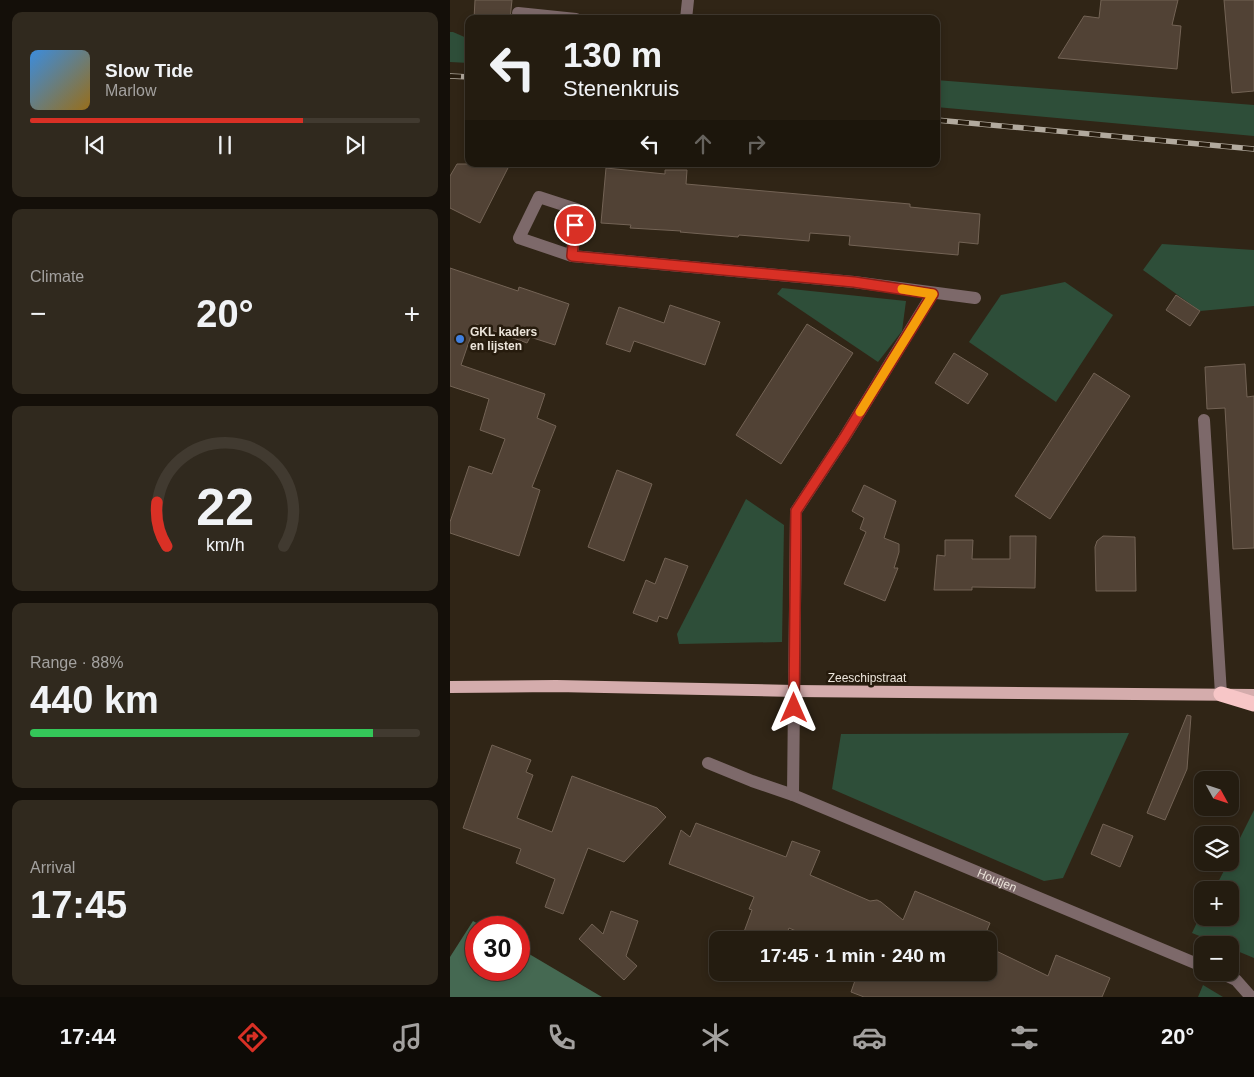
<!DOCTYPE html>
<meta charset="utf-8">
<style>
body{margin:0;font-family:Arial,sans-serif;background:#30291e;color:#f1f3f6;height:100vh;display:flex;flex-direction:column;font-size:19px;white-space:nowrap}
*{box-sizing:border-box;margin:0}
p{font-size:16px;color:#a3a19f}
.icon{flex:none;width:28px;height:28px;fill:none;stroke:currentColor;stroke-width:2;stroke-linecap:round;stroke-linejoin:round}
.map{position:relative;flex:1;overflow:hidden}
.panel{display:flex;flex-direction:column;gap:12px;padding:12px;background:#140f09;width:450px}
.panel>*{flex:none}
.hud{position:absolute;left:15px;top:15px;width:475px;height:152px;border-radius:10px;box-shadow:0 2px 8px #0003,0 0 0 1px #413a30;background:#241c10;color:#f1f3f6;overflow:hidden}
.needle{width:32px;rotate:130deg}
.controls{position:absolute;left:744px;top:771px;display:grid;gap:10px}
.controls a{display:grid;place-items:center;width:45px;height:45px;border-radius:10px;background:#241c10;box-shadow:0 2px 8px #0003,0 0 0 1px #413a30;font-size:25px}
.speed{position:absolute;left:15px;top:916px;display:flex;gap:10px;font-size:25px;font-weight:700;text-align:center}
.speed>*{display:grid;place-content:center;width:65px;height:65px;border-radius:50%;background:#241c10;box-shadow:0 2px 8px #0003,0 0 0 1px #413a30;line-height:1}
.speed .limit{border:8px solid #d22;background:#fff;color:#111}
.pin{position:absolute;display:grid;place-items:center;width:42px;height:42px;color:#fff;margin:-21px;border:2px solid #fff;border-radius:50%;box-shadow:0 1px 5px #0007}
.me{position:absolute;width:55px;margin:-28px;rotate:0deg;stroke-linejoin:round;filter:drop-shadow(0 0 4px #0008)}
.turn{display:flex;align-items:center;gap:18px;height:105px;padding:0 15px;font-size:22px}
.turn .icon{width:65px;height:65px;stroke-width:2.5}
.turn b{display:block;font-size:35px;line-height:42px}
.lanes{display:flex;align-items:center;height:48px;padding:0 15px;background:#0003;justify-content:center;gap:25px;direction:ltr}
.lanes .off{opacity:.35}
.big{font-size:38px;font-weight:800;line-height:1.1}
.panel .widget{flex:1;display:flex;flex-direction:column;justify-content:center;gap:8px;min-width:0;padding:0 18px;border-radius:10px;background:#30291e}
.panel .dial{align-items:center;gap:0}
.dial svg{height:130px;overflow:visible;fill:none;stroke:#413a30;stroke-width:7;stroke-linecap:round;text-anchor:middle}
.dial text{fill:#f1f3f6;stroke:none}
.song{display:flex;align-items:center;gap:15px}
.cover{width:60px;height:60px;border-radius:8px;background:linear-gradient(135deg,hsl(210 70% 55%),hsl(40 70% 35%))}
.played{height:5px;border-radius:2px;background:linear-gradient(90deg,#d93025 70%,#413a30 70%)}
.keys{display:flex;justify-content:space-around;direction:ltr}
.heat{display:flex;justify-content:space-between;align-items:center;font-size:28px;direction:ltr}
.charge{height:8px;border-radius:4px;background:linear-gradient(90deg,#34c759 88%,#413a30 0)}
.trip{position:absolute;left:259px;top:931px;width:288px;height:50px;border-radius:10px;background:#241c10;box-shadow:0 2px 8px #0003,0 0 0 1px #413a30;font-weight:800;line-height:50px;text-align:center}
.tabs{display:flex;height:80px;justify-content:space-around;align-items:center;background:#0e0b06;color:#a3a19f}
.tabs .icon{width:35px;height:35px}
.tabs .active{color:#d93025}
.tabs b{font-size:22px;color:#f1f3f6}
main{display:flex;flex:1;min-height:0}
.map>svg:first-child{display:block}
.green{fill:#2e4e39}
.forest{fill:#456952}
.building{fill:#514235;stroke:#736355}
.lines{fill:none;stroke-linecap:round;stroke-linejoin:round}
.minor{stroke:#7d696a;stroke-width:12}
.major{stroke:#d4acac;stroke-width:12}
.highway{stroke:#f7c6c7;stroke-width:15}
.rail-casing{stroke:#b2aa9e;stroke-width:5.5}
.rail{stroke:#261b0d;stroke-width:4;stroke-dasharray:11;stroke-linecap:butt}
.route-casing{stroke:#8d1f18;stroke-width:12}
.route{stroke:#d93025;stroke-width:9}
.slow{stroke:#f59e0b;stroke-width:9}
.shop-dot{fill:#3f7fe0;stroke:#261b0d;stroke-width:2}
.labels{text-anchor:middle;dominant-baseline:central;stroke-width:5;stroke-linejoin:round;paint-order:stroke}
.poi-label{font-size:12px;font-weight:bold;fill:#ebe4da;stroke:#261b0d;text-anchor:start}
.street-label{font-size:12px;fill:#ebe4da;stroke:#261b0d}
</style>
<main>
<section class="panel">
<div class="widget">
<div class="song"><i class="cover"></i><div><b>Slow Tide</b><p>Marlow</p></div></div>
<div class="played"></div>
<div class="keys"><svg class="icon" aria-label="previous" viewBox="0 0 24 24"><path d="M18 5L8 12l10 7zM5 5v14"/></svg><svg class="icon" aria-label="pause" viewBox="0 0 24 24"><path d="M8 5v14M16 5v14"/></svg><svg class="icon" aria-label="next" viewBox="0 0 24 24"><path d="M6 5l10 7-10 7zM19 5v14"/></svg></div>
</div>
<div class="widget"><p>Climate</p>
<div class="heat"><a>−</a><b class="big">20°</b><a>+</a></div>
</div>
<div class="widget dial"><svg viewBox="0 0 100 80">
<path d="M14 69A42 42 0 1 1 86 69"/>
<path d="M14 69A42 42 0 0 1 8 42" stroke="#d93025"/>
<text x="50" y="56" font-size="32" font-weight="700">22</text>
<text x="50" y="72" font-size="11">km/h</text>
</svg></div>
<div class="widget"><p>Range · 88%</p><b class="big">440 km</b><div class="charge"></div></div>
<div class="widget"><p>Arrival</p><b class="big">17:45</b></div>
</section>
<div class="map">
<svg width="804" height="997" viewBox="0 0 804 997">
<rect width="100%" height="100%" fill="#302516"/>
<g class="green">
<path d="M0,32H3L19,39V63L0,62Z"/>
<path d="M486,80L804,105V136L486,107Z"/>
<path d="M712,244L804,250V306L750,311L693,270Z"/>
<path d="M615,282L663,315L606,402L519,342L551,295Z"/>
<path d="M332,288L456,301L452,331L428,362L327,294Z"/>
<path d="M296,499L334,525L332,642L229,644L227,634Z"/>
<path d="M679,733L613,878L594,881L382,789L391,734Z"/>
<path d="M804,810V958L780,948V945H772L742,933L752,912V918H780V890H764L778,863L780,862V858Z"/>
<path d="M753,985L773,997H748Z"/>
</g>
<path class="forest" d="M23,921L34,927L26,928V970H69V948L152,997H0V957Z"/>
<g class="building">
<path d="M25,0H62L60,19H24Z"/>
<path d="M651,0H728L722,25L731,26L727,69L608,58L634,16L649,18Z"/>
<path d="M774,0H804V91L782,93Z"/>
<path d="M7,164H60L30,223L0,208V176Z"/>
<path d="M156,168L215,174V170H237L236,184L460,204V207L530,214L528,244L509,242L508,255L399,245L400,236L360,233L359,241L289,235L288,237L230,232L231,231L180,228L181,225L151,223Z"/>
<path d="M0,268L68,291L69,287L119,304L105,345L80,337L77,343L25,324L11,365L95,394L87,418L106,426L82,487L90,490L69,556L0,533V522L19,466L42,474L55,439L30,430L39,399L0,386Z"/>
<path d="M726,295L750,311L740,326L716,310Z"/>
<path d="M220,305L270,322L255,365L184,341L180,352L156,344L169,307L214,323Z"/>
<path d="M357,324L403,353L331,464L286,435Z"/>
<path d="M504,353L538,374L518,404L485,383Z"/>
<path d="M795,364L797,397L804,396V548L783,549L775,408L757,409L755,367Z"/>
<path d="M644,373L680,396L600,519L565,496Z"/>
<path d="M167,470L202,484L174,561L138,547Z"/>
<path d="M414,485L446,501L434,538L449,544V552L444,568H448L435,601L394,584L416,532L410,529L414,518L402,511Z"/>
<path d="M560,536H586L585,588L522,587V590H484L487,555L495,556V540H523L522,559H560Z"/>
<path d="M653,536L685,537L686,591H646L645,547L647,541Z"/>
<path d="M215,558L238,566L217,619L209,616L207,622L183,613L196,580L205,584Z"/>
<path d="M737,715L741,716L737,769L715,820L697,813Z"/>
<path d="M42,745L81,760L76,772L83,775L67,818L102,832L122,776L207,808L216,817L174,862L138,848L113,914L95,907L105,879L66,863L71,849L13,828Z"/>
<path d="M246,823L336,857L342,841L370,851L360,875L420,901L427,900L431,902L453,920L465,891L540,923L533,940H367L339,928L334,940H291L302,910L299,909L304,897L219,864L231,830L240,837Z"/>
<path d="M653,824L683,836L670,867L641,854Z"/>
<path d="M161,911L188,921L176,956L187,966L174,980L129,939L142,924L153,934Z"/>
<path d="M538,947L598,976L606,955L660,978L652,997H414L401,992L408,972H538Z"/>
</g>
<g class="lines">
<g class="minor">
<path d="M68,13L126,19"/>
<path d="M236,19L238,0"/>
<path d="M122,256L126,209L89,197L69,238L122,256L404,282L525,298"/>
<path d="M754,420L771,694"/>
<path id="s1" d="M258,763L302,781L343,795L752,966"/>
<path d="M343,795L346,511L394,438L483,293"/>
<path d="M769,972L786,980L801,997"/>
</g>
<path class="major" d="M0,687L106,686L344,691L804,695"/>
<path class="highway" d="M771,694L804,704"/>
<defs>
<g id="rail">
<path d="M0,76L19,77"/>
<path d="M486,120L804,149"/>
</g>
</defs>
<use href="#rail" class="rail-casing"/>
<use href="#rail" class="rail"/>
</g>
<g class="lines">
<defs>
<path id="route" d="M125,225L122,256L404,282L483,294L394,438L346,511L344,708"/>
</defs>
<use href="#route" class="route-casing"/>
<use href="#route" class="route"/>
<path class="slow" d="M410,412L483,294L452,289"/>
</g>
<circle class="shop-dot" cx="10" cy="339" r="5"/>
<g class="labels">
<g class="poi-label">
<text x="20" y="332">GKL kaders<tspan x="20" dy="14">en lijsten</tspan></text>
</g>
<g class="street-label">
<text x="417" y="678">Zeeschipstraat</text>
<text stroke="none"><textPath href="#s1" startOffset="312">Houtjen</textPath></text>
</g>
</g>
</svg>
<div class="controls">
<a><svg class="needle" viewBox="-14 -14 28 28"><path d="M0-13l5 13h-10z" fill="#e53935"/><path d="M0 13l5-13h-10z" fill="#a3a19f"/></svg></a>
<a><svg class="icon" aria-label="layers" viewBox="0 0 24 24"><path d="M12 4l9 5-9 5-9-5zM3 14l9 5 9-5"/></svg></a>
<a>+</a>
<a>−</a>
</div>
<div class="speed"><div class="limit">30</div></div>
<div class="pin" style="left:125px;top:225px;background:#d93025"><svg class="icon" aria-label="arrive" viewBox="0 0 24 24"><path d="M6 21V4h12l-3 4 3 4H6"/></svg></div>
<svg class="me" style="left:344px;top:708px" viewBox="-20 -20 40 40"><path d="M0-17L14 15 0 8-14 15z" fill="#d93025" stroke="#fff" stroke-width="4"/></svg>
<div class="trip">17:45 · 1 min · 240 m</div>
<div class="hud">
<div class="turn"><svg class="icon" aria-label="left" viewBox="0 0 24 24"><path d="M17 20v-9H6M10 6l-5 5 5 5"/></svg><div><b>130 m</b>Stenenkruis</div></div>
<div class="lanes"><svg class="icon" aria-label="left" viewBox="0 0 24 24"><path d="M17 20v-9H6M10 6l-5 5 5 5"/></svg><svg class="icon off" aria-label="ahead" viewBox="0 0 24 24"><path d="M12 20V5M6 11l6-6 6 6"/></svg><svg class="icon off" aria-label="right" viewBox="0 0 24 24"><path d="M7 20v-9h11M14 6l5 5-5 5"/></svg></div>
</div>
</div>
</main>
<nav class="tabs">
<b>17:44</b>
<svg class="icon active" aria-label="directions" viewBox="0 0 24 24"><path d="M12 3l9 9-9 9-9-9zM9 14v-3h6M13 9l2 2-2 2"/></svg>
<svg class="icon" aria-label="music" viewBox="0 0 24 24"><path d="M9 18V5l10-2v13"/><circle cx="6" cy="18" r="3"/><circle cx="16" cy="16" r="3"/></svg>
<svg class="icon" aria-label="phone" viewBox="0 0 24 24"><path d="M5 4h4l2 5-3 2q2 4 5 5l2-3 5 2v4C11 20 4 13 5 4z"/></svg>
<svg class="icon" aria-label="climate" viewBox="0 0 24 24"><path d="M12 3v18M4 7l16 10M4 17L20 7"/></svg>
<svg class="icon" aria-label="car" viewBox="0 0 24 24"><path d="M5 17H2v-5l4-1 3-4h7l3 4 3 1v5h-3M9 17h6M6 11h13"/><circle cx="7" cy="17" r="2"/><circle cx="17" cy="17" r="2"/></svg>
<svg class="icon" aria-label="filters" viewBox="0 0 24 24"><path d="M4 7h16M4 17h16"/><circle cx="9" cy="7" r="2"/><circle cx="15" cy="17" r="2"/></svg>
<b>20°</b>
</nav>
